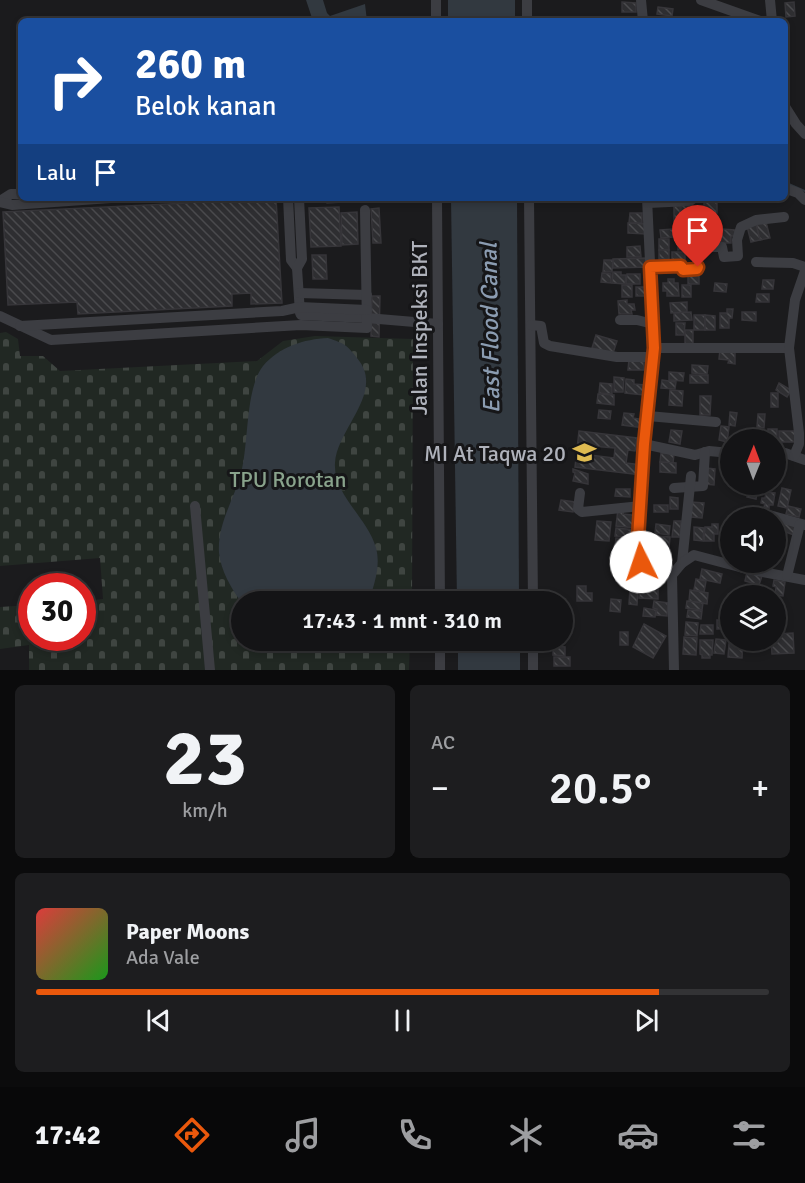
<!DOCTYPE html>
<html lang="id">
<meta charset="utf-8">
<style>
body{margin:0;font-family:Signika,sans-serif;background:#1d1d1f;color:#f1f3f6;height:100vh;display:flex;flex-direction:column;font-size:22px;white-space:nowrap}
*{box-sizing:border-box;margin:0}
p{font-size:20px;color:#9d9ea1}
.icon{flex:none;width:33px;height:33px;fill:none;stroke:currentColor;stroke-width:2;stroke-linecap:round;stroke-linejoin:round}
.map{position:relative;height:670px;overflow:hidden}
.drawer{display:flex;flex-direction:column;gap:15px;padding:15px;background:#0b0b0c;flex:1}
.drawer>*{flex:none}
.hud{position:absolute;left:18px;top:18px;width:770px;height:183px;border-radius:9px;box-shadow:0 3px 9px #0003,0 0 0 2px #333335;background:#1a4fa0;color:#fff;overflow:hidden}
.needle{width:39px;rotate:1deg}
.controls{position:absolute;left:720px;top:429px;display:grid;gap:12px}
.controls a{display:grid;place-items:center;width:66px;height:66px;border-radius:50%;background:#141416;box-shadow:0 3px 9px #0003,0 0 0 2px #333335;font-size:30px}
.speed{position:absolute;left:18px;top:573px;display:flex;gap:12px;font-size:30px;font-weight:700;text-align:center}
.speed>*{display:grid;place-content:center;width:78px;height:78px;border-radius:50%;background:#141416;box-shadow:0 3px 9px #0003,0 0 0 2px #333335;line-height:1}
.speed .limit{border:9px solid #d22;background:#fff;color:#111}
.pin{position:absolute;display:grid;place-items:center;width:51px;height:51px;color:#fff;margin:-62px -26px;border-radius:50% 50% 50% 0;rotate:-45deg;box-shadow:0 0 6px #0007}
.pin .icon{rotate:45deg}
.me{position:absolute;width:66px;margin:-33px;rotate:356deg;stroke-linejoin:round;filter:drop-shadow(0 0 4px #0008)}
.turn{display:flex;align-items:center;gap:21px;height:126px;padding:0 18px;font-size:27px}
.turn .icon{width:78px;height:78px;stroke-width:2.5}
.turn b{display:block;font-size:42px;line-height:51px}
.then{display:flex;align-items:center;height:57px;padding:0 18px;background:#0003;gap:12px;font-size:22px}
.big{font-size:45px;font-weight:600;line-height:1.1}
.drawer .widget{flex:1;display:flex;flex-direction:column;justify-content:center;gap:9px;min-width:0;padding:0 21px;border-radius:9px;background:#1d1d1f}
.drawer .dial{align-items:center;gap:0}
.dial b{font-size:78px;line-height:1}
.song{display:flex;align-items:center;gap:18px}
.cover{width:72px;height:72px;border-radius:9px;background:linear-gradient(135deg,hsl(0 70% 55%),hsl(120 70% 35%))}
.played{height:6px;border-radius:3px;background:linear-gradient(90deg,#ea580c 85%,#333335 85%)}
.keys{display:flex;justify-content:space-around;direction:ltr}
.heat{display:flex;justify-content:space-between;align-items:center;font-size:33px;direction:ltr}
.drawer .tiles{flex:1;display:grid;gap:15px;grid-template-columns:1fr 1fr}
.widget:last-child{grid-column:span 2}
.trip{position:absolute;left:231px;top:591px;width:342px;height:60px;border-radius:30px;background:#141416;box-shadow:0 3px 9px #0003,0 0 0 2px #333335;font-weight:600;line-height:60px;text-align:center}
.menu{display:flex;height:96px;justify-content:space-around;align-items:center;background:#080809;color:#9d9ea1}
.menu .icon{width:42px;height:42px}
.menu .active{color:#ea580c}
.menu b{font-size:27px;color:#f1f3f6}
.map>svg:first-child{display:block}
.cemetery{fill:url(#cemetery-stones)}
.water{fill:#323940}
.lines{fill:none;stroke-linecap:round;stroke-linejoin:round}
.stream{stroke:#323940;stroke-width:2}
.building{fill:url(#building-back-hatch);stroke:#363539;stroke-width:1.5;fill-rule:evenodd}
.minor{stroke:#3c3d42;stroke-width:10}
.route-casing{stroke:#983908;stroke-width:15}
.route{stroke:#ea580c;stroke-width:10}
.labels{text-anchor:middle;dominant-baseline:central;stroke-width:6;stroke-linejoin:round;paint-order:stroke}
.street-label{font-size:22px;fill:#afb2bb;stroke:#161618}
.poi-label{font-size:22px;fill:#afb2bb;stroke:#161618;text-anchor:end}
.park-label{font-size:22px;fill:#89a38c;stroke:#161618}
.water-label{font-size:24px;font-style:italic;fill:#8b9cb1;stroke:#161618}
</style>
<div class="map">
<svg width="805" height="670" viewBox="0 0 805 670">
<defs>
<pattern id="cemetery-stones" width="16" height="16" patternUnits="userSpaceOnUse" patternTransform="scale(1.5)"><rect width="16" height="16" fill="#212823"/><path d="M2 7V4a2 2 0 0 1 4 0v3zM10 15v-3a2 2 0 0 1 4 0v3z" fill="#3f4541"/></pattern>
<pattern id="building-back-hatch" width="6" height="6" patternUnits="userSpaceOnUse" patternTransform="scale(1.5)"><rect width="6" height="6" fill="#2e2e31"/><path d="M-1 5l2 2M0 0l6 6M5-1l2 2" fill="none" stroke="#4a4a4d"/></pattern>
</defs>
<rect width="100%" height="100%" fill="#1b1b1d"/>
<path class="cemetery" d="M6,332L18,339L20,356H43L60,371L257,361L283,341L315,336L413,339L412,601L242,602V640L410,641L409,670H29V645L0,649V607L31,605L32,638H82L83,601L103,599L100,558L0,566V333Z"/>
<g class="water">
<path d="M306,0H323L327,13L330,16L365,4L367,21H313Z"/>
<rect x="448" y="0" width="67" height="21"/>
<path d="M451,198H517L519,601H457Z"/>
<path d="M328,338C345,344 346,344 357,358C386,392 337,428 335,463C333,495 368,518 376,548C381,566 374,585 369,601L241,602C231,588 221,571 219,553C217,524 234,500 241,473C249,444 245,389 263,366C279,347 304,339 328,338Z"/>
<rect x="458" y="641" width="62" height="29"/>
</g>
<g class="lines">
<path class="stream" d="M784,182L805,191"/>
</g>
<g class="building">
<path d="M622,2L636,3V12H622Z"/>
<path d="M794,2L795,16L786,17L785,3Z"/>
<path d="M658,7L673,9L672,16L657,14Z"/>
<path d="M188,198H276L282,303L251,304V293L232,294V306L78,314L77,302L8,305L3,212L188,203Z"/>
<path d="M326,198H375V200L327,203Z"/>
<rect x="704" y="198" width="13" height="15"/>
<path d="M681,205H688L689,219H681Z"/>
<path d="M674,206H680L681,222H674Z"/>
<path d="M339,207L341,246L311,247L309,208Z"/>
<path d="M379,208L381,243H373L371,209Z"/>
<path d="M357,212L358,244L342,245L341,213Z"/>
<path d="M630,213H642V223H629Z"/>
<path d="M706,218L719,219V227L706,226Z"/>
<path d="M766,222L770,238L760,240L756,224Z"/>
<path d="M628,223L646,224V234L628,233Z"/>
<path d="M756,224L760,240L751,242L747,226Z"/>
<rect x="704" y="228" width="8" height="16"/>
<path d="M673,229V237L661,238L660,230Z"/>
<path d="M721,229L735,230V236H731V243H721Z"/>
<path d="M685,235V249L678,250V236Z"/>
<rect x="659" y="239" width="10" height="11"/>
<path d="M640,246L641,257H627V247Z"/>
<rect x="659" y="250" width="10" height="9"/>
<rect x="672" y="252" width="13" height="11"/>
<path d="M312,255H326L327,279H313Z"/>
<path d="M648,258V267L613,268V259Z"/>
<path d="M604,260H613L612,272H603Z"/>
<path d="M613,272H621V275H626L625,284L612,283Z"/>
<rect x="688" y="272" width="11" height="12"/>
<path d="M602,273L611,274V283L601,282Z"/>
<path d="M627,274H640V284H626Z"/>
<path d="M668,279H674V283H678L679,296H667V291H663V283H668Z"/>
<path d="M763,280H774L773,289H762Z"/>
<path d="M715,283L727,284L726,292L714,291Z"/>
<rect x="622" y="285" width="10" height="12"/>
<rect x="682" y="285" width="9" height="12"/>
<rect x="636" y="287" width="12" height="9"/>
<path d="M757,294H769V302H756Z"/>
<path d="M372,296H380L379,337L371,336Z"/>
<path d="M627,300V304H634L635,310H631L632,314H619L618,301Z"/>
<path d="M687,302V312L671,313L670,303Z"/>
<path d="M727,309H733L732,318H729V328H720V313H727Z"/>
<path d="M691,312L692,320L674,321V313Z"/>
<path d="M742,312H756V321L742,320Z"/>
<rect x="694" y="315" width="11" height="15"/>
<path d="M705,315L715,316V330H705Z"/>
<path d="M676,323H685L684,335H676Z"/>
<rect x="685" y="330" width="8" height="14"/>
<path d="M596,335L617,341L613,353L592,348Z"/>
<path d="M720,349L735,351V364L728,363L729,360L719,359Z"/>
<path d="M629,359L644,360V370H628Z"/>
<path d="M692,365L708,366L707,374L692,373Z"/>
<path d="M669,372L684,373L683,381L669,380Z"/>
<rect x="690" y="375" width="18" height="8"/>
<path d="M614,377L624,378L623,392H614Z"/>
<path d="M626,379L634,380V384L645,385L644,395L625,393Z"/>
<path d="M662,380L676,382L675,389L661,388Z"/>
<path d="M600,383L612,384V394L599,393Z"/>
<path d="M779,383L791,390L787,397L776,390Z"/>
<path d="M670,390L683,391L682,406L669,405Z"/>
<rect x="771" y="393" width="7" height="14"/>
<path d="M598,394L614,395V405L597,403Z"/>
<path d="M700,396H711L710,415H700Z"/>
<path d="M599,410L611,411L610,419L598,418Z"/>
<path d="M730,412L737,413L735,426L729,425Z"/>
<path d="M624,413L634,414L633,418L645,420L644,428L622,425Z"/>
<path d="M758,414H765L764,428L757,427Z"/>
<path d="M721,426L729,427L727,442L719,440Z"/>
<path d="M768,429H777V444H776V440H768Z"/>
<path d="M671,430L682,431L680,444L669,442Z"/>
<path d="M579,431L637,438L635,451L628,450L626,463L642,465L641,475L575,467ZM591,446L615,448L614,458L590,455Z"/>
<path d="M779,431H798L794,442H779Z"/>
<path d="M661,453L674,454L673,463L660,462Z"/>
<path d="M660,462L676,463V473L660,472Z"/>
<path d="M706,468L715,469L714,485L705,484Z"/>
<path d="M573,469L588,474V484L573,481L575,473L573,472Z"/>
<path d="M750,486L758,488L756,499L747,497Z"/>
<path d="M782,488L791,490L787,508L778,506Z"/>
<path d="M616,489H630V497L615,496Z"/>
<path d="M766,492L775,493L773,505H769V508L764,507L765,504L761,503L762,498H765Z"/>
<path d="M670,497L678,498V509H670Z"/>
<path d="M561,500L575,502L573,512L559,510Z"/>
<path d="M691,502L704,503L702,518L691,517Z"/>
<rect x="654" y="505" width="14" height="7"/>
<path d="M788,506L801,509L799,517L786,514Z"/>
<path d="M618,509L624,510L623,514L640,516L636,528L616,526Z"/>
<path d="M597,521L611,522L609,541L595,540Z"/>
<path d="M674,521H681L680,537H672Z"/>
<path d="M778,521L797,527L794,535L783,531L780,539L776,538Z"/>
<path d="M656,524L670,526L669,535L655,533Z"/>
<path d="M712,524H718V534H714V541H704L705,527H712Z"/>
<path d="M694,527L704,528L703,541L694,540Z"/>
<path d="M616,528L636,530L635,538L615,536Z"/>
<path d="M657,536L670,537L669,548L656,547Z"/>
<path d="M616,538L627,539L626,554L614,553Z"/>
<path d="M776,544L784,547L778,561H776Z"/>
<path d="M657,548L670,550L668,561L655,557Z"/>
<path d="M617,564L631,565L627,582L616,581Z"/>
<path d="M702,569L722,574L720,583L700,579Z"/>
<path d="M641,571H649L648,577L659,578L658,589L640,587Z"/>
<path d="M747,572L762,576L759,585L745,581Z"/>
<path d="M696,579L706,581L704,592L694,590Z"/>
<path d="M774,580L785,582L783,596L775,595L776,587L773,586Z"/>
<path d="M577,586H586V593H592V601H577Z"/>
<path d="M640,587L658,589V599L639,598Z"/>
<path d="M630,588H638L637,605L629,604Z"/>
<path d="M690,590L708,593L707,604L689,601Z"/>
<path d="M611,599L621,600L620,612L610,611Z"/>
<path d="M654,601L668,603L667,616L656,615L657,609L653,608Z"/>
<path d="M687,601L703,603L702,610L686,608Z"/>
<path d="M644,608L656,610L655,617L643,616Z"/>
<path d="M688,610L702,611L701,619L687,617Z"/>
<path d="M717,620H730L729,629H717Z"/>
<path d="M686,622L698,623L697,636L685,635Z"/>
<path d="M644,624L666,636L653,658L633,647Z"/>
<path d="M701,625H713V634H700Z"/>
<path d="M730,631V640H743L742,658L728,657Z"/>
<rect x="620" y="632" width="8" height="13"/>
<path d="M793,633L794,653L772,654L771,640H776V634Z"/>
<path d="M684,637L697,638L696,655L683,654Z"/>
<path d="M716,639L726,640L724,654L714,653Z"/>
<path d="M700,640H713L712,655H710V658H702V655L700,654Z"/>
<path d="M553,646L565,647V656L553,655Z"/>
<rect x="554" y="657" width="16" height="9"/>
</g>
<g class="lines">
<g class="minor">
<path d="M436,0V21"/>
<path d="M527,0V21"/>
<path d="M641,0L643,21"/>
<path d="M701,0L760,21"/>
<path d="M770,0L772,21"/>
<path d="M784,105L796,124L805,134"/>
<path d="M784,188L798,193L805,200"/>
<path d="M288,198L291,260L297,268"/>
<path d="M299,198L302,259L297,268L300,313"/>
<path d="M437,198L440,602"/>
<path d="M529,198L533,602"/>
<path d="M647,198L654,348L644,444L637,554L641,562L672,575"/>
<path d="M0,201L11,194H21"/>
<path d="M0,202L12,205L111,198"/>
<path d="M648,203L690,201L694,198"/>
<path d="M756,262L793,263L805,267"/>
<path d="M650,267L681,266L683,270L697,269V249L699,247H722L724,257L738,256L737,240L741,227L756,220L784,217"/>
<path d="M299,293L367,295"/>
<path d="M301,315L367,318L438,324"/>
<path d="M0,316L51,340L301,325L367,328L365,210"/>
<path d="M620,320H637L653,324"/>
<path d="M531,325L541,326L544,343L550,346L617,357H653"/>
<path d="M20,326L282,311L300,307L367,310"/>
<path d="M654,348H789"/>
<path d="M648,416L716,422"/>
<path d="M644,444L695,455L709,451L730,453"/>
<path d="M776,453H785L805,460"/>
<path d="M794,456L799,444V433L789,348L795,300L805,271"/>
<path d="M674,488L703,486L705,452"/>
<path d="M580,493L578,509L582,512L641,506"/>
<path d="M195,506L210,670"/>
<path d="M756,518L758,512L805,525"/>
<path d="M682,563L691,476"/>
<path d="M672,575L682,563L694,555L747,569L805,580"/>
<path d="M672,575L674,670"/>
<path d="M787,576L800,524"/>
<path d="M440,640V670"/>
<path d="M533,640V670"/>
</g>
</g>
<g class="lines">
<defs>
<path id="route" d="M641,562L637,554L644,444L654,348L650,267L681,266L683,270L697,269L698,267"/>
</defs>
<use href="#route" class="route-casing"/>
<use href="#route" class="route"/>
</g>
<defs>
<symbol id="school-bare" viewBox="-9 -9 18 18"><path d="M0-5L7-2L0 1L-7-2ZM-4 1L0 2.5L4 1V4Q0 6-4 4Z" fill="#dfbb51" stroke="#161618" stroke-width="2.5" paint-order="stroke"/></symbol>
</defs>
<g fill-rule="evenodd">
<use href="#school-bare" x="568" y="436" width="33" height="33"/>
</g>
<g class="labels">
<g class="street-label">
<text transform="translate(419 328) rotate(-90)">Jalan Inspeksi BKT</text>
</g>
<g class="poi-label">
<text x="566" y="453">MI At Taqwa 20</text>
</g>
<g class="park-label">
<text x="288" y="479">TPU Rorotan</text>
</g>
<g class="water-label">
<text transform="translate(490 328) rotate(-91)">East Flood Canal</text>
</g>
</g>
</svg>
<div class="controls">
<a><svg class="needle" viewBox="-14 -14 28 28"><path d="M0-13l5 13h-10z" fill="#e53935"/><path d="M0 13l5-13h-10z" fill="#9d9ea1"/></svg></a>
<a><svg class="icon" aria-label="sound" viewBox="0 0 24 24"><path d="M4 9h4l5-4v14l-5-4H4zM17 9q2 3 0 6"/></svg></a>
<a><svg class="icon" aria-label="layers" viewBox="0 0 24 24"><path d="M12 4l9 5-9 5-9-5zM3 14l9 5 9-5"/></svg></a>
</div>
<div class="speed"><div class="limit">30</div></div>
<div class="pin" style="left:698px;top:267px;background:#d93025"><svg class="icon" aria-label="arrive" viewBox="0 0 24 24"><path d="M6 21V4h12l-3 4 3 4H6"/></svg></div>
<svg class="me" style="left:641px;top:562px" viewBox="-20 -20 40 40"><circle r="19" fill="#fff"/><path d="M0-13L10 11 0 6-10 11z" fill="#ea580c"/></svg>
<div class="trip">17:43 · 1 mnt · 310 m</div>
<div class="hud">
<div class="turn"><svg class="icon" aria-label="right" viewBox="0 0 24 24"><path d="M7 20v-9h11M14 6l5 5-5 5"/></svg><div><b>260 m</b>Belok kanan</div></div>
<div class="then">Lalu<svg class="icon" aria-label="arrive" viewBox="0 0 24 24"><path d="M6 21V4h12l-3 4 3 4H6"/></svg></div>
</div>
</div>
<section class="drawer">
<div class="tiles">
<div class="widget dial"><b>23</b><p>km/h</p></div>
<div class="widget"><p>AC</p>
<div class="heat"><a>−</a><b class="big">20.5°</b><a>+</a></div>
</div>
<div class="widget">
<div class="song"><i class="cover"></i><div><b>Paper Moons</b><p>Ada Vale</p></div></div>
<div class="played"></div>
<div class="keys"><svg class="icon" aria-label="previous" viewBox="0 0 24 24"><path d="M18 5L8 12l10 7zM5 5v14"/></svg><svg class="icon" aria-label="pause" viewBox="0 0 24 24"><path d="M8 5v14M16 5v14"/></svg><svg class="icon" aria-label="next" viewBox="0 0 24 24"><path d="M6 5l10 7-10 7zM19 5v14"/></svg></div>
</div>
</div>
</section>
<nav class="menu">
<b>17:42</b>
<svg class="icon active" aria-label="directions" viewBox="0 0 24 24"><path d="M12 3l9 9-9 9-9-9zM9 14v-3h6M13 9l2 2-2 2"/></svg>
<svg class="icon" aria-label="music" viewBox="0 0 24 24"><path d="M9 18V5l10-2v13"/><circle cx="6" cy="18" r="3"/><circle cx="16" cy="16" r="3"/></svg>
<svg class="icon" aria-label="phone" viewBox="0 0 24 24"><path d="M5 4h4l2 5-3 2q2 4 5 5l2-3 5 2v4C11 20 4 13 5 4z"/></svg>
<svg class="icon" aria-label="climate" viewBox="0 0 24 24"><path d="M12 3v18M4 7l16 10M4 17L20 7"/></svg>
<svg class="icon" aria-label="car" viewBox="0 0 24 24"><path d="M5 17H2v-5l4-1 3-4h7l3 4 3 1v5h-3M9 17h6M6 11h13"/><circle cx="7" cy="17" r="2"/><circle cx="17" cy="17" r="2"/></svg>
<svg class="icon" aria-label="filters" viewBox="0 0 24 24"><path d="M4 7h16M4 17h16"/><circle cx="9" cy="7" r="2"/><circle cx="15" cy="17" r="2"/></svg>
</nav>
